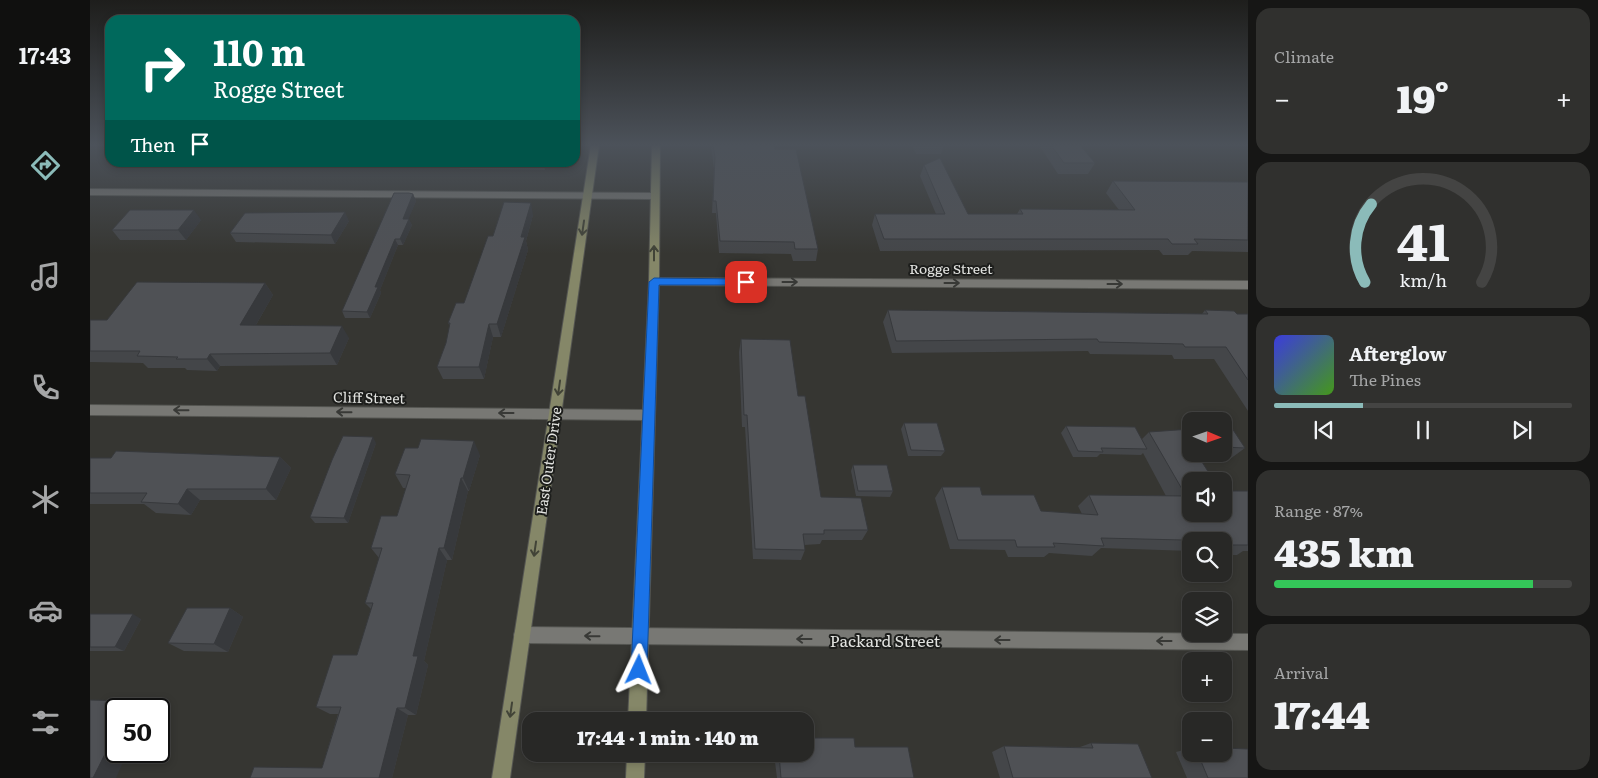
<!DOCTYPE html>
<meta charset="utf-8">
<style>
body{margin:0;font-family:Literata,serif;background:#30302e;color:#f1f3f6;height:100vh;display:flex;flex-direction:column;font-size:19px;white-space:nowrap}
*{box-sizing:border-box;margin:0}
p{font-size:16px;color:#a5a6a7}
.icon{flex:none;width:28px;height:28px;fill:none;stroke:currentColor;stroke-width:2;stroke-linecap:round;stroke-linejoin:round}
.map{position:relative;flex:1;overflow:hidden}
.panel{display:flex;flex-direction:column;gap:8px;padding:8px;background:#161615;width:350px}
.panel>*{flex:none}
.top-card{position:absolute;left:15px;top:15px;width:475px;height:152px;border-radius:15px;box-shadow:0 2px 8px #0003,0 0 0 1px #444443;background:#00695c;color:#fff;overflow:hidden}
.needle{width:32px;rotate:92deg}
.buttons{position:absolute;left:1092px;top:412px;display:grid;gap:10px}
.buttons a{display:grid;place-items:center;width:50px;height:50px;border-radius:10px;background:#282826;box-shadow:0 2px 8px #0003,0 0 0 1px #444443;font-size:25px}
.speed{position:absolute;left:15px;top:698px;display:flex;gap:10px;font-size:25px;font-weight:700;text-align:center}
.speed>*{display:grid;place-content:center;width:65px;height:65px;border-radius:50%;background:#282826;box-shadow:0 2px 8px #0003,0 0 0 1px #444443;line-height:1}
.speed .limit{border:2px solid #111;border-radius:8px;background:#fff;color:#111}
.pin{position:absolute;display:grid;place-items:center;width:42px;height:42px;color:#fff;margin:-21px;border-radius:10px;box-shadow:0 2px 8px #0006}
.me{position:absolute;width:55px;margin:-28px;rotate:2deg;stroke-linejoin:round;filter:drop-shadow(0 0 4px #0008)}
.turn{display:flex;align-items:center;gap:18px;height:105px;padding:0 25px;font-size:22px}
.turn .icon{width:65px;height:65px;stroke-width:2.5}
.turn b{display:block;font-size:35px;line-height:42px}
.then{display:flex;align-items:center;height:48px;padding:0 25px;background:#0003;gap:10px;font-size:19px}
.big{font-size:38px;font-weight:800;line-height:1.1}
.panel .widget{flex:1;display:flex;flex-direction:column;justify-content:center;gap:8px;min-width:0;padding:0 18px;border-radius:15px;background:#30302e}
.panel .dial{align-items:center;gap:0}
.dial svg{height:130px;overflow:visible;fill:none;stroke:#444443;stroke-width:7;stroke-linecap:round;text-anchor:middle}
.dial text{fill:#f1f3f6;stroke:none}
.song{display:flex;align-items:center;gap:15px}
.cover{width:60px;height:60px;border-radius:8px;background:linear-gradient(135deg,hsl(240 70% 55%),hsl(100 70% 35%))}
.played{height:5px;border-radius:2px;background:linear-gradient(90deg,#8bbbb9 30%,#444443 30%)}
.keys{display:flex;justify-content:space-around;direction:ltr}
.heat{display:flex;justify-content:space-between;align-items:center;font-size:28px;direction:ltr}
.charge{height:8px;border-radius:4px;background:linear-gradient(90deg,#34c759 87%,#444443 0)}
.trip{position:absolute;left:432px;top:712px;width:292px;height:50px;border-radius:15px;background:#282826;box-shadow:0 2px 8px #0003,0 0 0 1px #444443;font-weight:800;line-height:50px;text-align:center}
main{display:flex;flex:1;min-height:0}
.dock{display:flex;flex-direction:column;width:90px;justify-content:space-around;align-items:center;background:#10100f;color:#a5a6a7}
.dock .icon{width:35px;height:35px}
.dock .selected{color:#8bbbb9}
.dock b{font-size:22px;color:#f1f3f6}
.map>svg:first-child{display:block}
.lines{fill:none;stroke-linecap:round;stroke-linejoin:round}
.street-casing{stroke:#545551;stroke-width:2}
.secondary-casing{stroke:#545551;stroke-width:2}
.street{fill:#787874;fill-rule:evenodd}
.secondary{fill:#858768;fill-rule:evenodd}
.wall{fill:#444649}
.shaded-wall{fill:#37393c}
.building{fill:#4f5155;stroke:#37393c}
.oneway{stroke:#414337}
.oneway2{stroke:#383936}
.route{fill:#1a73e8;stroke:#114b97}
.labels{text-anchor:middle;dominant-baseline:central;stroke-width:4;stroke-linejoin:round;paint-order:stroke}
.street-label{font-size:14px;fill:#e2e3e0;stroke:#1d1e1c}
.near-street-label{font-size:16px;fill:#e2e3e0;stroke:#1d1e1c}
</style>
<main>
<nav class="dock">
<b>17:43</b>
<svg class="icon selected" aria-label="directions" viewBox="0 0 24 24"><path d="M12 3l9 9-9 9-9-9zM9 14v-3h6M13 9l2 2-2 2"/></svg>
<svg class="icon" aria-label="music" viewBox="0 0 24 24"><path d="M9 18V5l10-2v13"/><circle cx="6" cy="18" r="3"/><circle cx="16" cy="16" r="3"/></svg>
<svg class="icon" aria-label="phone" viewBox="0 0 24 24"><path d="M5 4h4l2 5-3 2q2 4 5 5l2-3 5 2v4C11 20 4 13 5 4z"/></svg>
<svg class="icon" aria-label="climate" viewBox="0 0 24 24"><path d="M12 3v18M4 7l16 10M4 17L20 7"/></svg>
<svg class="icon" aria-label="car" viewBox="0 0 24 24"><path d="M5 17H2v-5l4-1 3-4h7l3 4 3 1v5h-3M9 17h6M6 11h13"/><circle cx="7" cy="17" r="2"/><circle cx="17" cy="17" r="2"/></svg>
<svg class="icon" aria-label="filters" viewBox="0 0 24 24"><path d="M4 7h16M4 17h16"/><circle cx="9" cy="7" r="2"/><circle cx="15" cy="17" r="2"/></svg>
</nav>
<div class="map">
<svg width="1158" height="778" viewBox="0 0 1158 778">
<rect width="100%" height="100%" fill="#363632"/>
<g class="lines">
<defs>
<g id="street">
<path d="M0,189L564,193L569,196L564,199L0,195Z"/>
<path d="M564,278L1158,281V289L560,285L559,282L560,279Z"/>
<path d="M0,405L557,410L562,411L563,415L562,419L557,420L0,415Z"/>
<path d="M432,627L1158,634V650L432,643L426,641L424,635L426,629Z"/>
</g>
<g id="secondary">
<path d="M501,145H509L420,778H402Z"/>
<path d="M562,145H570L569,282L556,721H538L559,282Z"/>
<path d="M537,754H555L554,778H536Z"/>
</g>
</defs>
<use href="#street" class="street-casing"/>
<use href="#secondary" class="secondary-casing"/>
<use href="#street" class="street"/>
<use href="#secondary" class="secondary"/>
</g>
<g class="wall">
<path d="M621,145H684L685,149L728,249L726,261H703L701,254L629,253L626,213H622L624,169Z"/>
<path d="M822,145H854L851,154H826Z"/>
<path d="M949,145H990L1005,163L998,174H968Z"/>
<path d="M137,162H206L203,167H140Z"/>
<path d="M252,162H309L306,168H255Z"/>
<path d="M368,162H456L455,170L370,169Z"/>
<path d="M834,165L878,214H927L930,209L1029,210L1016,193L1023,181L1158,182V252L1102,251L1098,255H1073L1069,250L790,251L782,225L785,214H846L830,176Z"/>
<path d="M323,194L326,201L318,219L322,225L313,245H308L290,290L291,293L280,318H255L252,311Z"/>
<path d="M443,215L436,241L438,250L411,337H403L394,379H353L347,367L356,343L360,326L358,323L374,303L403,236Z"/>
<path d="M111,220L96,240H30L22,230Z"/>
<path d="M259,221L245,244L146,242L140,233Z"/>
<path d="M175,283L183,295L166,325L259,338L247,365L130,366L127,371L97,370L95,368H58L53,363L0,362V320H17Z"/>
<path d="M798,310L1112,314L1115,310L1147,314H1158V411L1124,359H1084L1082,355L1000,354L998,351L802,353L793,322Z"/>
<path d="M651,339L708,396L731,497L778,530L772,540H732L730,544L714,545L715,550L711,560L663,559L655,427H652L649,352Z"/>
<path d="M1134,422L1155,448L1140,459L1110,458L1101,514L1158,491V551H1153L1147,555H1134V541H1101V551L1011,548L1002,556L959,553L954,557H918L915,550L860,549L845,498L852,487L892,495L951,511L992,514L988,506L999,495L1076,496L1053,453L1051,455L1010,454L1007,457H983L971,433L976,426L1052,439L1059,432L1101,454H1134Z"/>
<path d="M814,423L855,451L851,456H818L811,429Z"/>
<path d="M286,443L258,523H225L220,517Z"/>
<path d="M390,455L379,491H378L362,560H357L334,661L338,665L326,715H318L302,778H160L232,768L248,714H240L226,707L267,655L281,609L275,603L289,558L281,548L307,516L316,488H313L305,474Z"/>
<path d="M190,457L201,468L186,500H110L101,515L66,513L54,504H0V458Z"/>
<path d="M763,465L803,491L800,497L766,496L761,471Z"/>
<path d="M140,608L153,617L138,652L94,651L78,643Z"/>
<path d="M0,614L51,619L34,651H0Z"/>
<path d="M1001,743L1062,778H910L902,752L914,746L990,747Z"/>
<path d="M765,747L824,778H687L684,754H716Z"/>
<path d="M1101,748V754H1134L1158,778H1097L1086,752Z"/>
</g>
<g class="shaded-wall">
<path d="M200,162H206L203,167Z"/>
<path d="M304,162H309L306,168Z"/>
<path d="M453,162H456L455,170Z"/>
<path d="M323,194L326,201L316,225L313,219Z"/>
<path d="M441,203L443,215L436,241L438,250L411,337L407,324Z"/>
<path d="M104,210L111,220L96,240L88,230Z"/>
<path d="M255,212L259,221L245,244L241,235Z"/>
<path d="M319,219L322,225L313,245L310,239Z"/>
<path d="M305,239L308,245L290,290L291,293L280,318L277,312L285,287Z"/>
<path d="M175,283L183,295L159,337L150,325Z"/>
<path d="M399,324L403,337L394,379L389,367Z"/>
<path d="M252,326L259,338L247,365L240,353Z"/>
<path d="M120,354L130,366L127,371L117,359Z"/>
<path d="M283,437L286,443L258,523L254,518Z"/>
<path d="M384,441L390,455L379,491L373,478Z"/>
<path d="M190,457L201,468L186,500L176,489Z"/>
<path d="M371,478L378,491L362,560L354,548Z"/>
<path d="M97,489L110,500L101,515L88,504Z"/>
<path d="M349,548L357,560L334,661L338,665L326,715L315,708L323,656Z"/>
<path d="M140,608L153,617L138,652L124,644Z"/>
<path d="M43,614L51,619L34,651L25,647Z"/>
<path d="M42,701L59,708V709H38Z"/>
<path d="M307,708L318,715L302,778H289Z"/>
<path d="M26,732V751H38L26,778H3Z"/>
</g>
<g class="building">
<path d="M623,145H684L685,149H706L728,249H705L704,242L630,241L626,201H623L625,157Z"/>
<path d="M961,145H990L1005,163H974Z"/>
<path d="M850,158L878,214H933L930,209L1045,210L1023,181L1158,182V240L1104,239L1108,244H1082L1078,239H794L785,214H855L834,165Z"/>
<path d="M304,193H319L323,194L313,219H319L310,239H305L285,287H288L277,312L252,311Z"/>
<path d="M414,202L441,203L431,237H435L407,324H399L389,367H347L356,343L360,323H358L366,303H374L398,236H403Z"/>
<path d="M40,210H104L88,230H22Z"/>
<path d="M255,212L241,235L140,233L155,213Z"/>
<path d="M47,282L175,283L150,325L252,326L240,353L120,354L117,359H86L88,357L47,356L50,351H0V320H17Z"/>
<path d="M798,310L1118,314L1115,310L1144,311L1147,314H1158V380L1136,347H1095L1093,344L1009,342L1007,339L806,341Z"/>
<path d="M651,339L700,340L708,396H715L731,497L771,498L778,530H734V534H713L715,550L665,549L657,415H654Z"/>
<path d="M1134,422H1138L1155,448L1134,447Z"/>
<path d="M814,423H847L855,451L821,450Z"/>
<path d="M976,426L1045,427L1057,449L1011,448L1013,452L988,451Z"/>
<path d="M1101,429V454H1107L1124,481H1101V514H1134V491H1158V545H1134V541L1011,538L1014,546L963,543L965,547H927L925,540H868L852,487H890L892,495H944L951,511L1008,515L999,495L1096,496L1059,432Z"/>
<path d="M253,436L283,437L254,518L220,517L242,460Z"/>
<path d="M331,439L384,441L373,478H371L354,548H349L323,656H328L315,708H307L289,778H160L164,767L232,768L251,707H226L243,655H267L283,603H275L292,548H281L291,516H307L320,475L305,474L315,448H328Z"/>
<path d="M26,451L190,457L176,489H97L88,504L51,502L57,493H0V458H21Z"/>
<path d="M763,465H797L803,491H768Z"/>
<path d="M97,608H140L124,644L78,643Z"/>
<path d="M0,614H43L25,647H0Z"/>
<path d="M0,700L42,701L38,709H26V732L3,778H0Z"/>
<path d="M716,738H764L765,747H818L824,778H691L689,754H716Z"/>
<path d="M1001,743L1048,744L1062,778H923L914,746L1003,748Z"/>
<path d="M1134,748L1158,749V778H1118L1108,754H1134Z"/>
</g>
<defs><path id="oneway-shaft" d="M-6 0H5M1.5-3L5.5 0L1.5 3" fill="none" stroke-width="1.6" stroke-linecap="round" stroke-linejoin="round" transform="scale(1.25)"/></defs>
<g class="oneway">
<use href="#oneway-shaft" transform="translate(493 228) rotate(98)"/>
<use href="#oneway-shaft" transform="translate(564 253) rotate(-90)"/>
<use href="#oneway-shaft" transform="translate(469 388) rotate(98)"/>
<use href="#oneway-shaft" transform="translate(445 549) rotate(98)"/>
<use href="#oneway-shaft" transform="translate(421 710) rotate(98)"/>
</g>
<g class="oneway2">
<use href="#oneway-shaft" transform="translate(700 282)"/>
<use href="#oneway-shaft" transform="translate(862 283)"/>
<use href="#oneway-shaft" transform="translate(1025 284)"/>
<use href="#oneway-shaft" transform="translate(91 410) rotate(-179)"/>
<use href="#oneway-shaft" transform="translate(254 412) rotate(-179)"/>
<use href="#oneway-shaft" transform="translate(416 413) rotate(-180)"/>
<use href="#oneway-shaft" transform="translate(502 636) rotate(-179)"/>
<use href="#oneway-shaft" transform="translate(714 639) rotate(-180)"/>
<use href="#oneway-shaft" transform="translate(912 640) rotate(-180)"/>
<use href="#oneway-shaft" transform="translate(1074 641) rotate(-180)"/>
</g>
<linearGradient id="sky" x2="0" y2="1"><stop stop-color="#1e1e1c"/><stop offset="0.57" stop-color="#4c525a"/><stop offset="1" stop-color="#4c525a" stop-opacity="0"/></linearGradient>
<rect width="1158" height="254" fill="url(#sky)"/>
<path class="route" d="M564,278L656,279L660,282L656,285H569L557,670L555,676L549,678L544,676L541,670L559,282Z"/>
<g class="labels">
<g class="street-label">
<text x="861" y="268">Rogge Street</text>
<text transform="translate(279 397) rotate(1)">Cliff Street</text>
<text transform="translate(458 461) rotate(-82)">East Outer Drive</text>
</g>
<g class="near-street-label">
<text x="795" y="640">Packard Street</text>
</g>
</g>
</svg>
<div class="buttons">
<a><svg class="needle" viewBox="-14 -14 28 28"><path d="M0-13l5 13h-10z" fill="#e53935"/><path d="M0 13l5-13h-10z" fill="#a5a6a7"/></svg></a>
<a><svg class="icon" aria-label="sound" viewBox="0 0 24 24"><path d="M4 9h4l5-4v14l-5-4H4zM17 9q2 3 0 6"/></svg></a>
<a><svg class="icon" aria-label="search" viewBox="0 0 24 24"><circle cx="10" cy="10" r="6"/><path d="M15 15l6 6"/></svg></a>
<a><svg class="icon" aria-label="layers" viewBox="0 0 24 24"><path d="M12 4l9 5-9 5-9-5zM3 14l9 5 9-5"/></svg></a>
<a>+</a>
<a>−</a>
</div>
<div class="speed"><div class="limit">50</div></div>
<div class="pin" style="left:656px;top:282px;background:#d93025"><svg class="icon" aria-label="arrive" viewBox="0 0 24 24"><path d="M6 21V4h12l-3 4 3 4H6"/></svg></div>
<svg class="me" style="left:549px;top:670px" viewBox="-20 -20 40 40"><path d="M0-17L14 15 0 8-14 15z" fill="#1a73e8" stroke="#fff" stroke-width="4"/></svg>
<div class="trip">17:44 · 1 min · 140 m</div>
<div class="top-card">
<div class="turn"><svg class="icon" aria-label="right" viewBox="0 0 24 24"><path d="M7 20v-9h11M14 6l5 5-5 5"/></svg><div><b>110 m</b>Rogge Street</div></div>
<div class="then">Then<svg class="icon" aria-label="arrive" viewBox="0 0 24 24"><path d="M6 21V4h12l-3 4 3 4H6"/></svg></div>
</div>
</div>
<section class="panel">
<div class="widget"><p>Climate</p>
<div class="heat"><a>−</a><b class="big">19°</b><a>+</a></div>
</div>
<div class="widget dial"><svg viewBox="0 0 100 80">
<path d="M14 69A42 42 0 1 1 86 69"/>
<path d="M14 69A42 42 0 0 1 18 21" stroke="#8bbbb9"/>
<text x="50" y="56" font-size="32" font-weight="700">41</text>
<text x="50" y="72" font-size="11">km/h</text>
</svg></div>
<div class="widget">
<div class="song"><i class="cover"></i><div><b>Afterglow</b><p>The Pines</p></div></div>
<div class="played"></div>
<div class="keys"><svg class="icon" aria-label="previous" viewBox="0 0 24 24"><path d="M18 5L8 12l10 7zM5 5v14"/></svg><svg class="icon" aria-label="pause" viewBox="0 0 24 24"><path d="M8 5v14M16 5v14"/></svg><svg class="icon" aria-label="next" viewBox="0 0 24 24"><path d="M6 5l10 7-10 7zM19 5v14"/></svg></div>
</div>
<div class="widget"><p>Range · 87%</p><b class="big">435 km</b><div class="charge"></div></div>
<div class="widget"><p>Arrival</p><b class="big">17:44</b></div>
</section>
</main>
